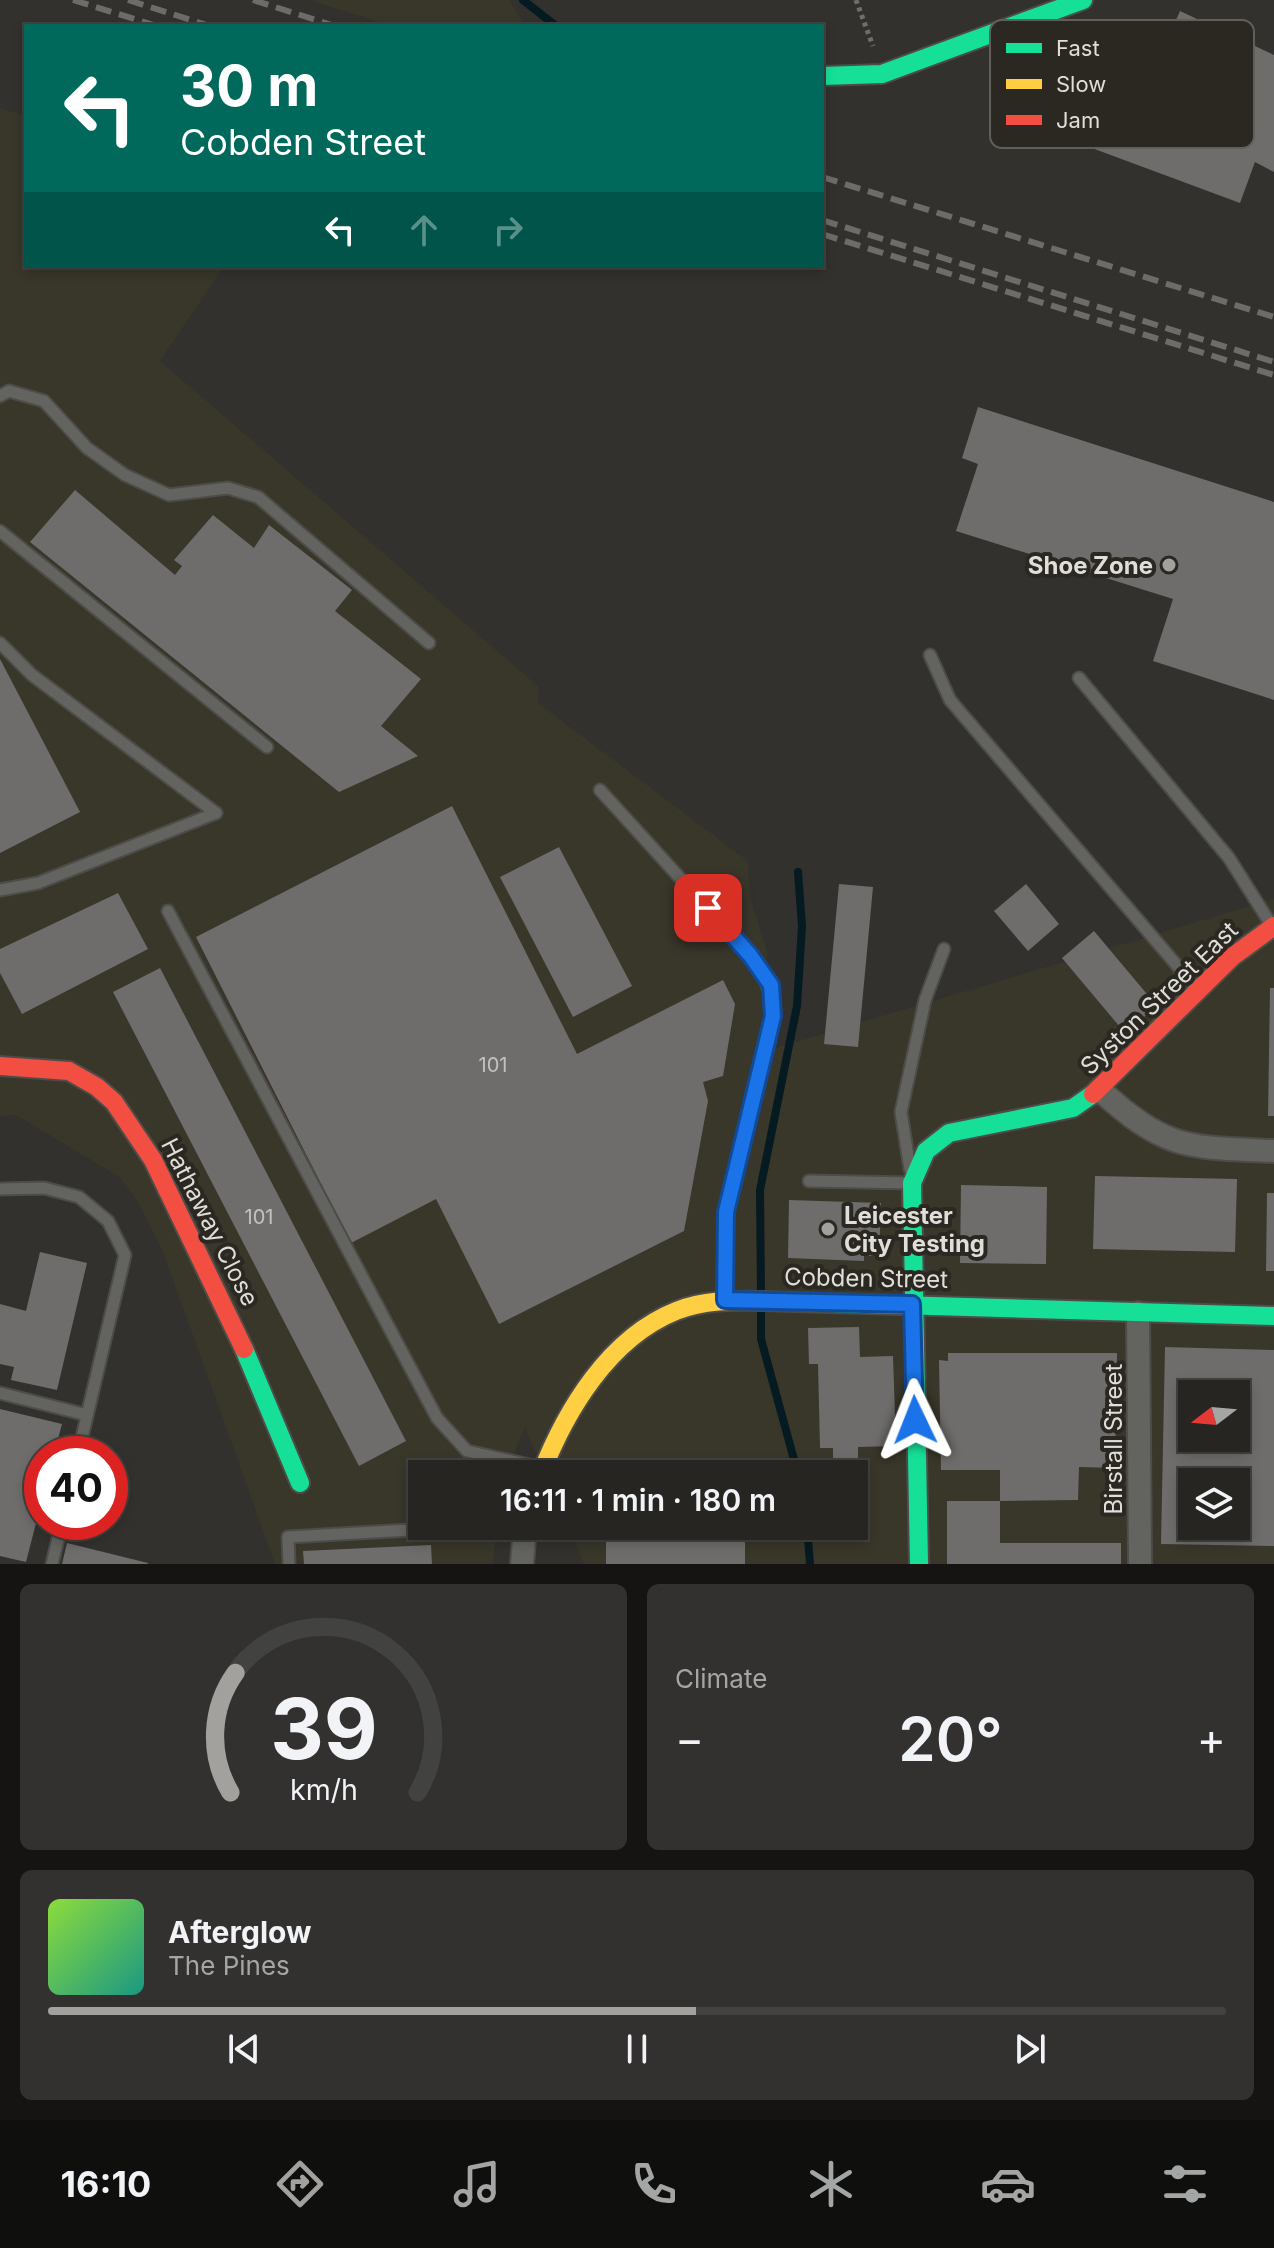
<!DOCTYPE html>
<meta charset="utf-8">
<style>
body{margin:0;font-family:Inter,sans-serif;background:#32312f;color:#f1f3f6;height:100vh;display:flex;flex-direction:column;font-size:30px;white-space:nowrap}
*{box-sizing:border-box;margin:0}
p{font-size:26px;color:#a4a5a5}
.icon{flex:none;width:44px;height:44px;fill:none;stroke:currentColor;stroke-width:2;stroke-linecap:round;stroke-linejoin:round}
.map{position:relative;height:1564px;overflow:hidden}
.panel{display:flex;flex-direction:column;gap:20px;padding:20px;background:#151413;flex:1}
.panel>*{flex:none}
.banner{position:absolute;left:24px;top:24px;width:800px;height:244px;border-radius:0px;box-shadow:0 4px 12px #0003,0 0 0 2px #424240;background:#00695c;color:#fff;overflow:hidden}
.needle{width:52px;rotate:254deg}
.controls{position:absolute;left:1178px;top:1380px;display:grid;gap:16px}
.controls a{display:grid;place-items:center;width:72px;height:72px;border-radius:0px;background:#262522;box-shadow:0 4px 12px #0003,0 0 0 2px #424240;font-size:40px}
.speed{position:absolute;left:24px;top:1436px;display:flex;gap:16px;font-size:40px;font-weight:700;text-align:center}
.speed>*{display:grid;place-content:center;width:104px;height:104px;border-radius:50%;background:#262522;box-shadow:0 4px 12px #0003,0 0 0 2px #424240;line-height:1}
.speed .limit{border:12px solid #d22;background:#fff;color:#111}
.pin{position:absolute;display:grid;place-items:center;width:68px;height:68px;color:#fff;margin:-34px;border-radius:16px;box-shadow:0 4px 12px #0006}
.me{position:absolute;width:88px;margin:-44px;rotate:358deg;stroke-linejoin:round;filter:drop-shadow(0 0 6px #0008)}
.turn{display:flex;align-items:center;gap:28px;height:168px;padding:0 24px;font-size:36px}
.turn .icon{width:104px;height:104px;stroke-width:2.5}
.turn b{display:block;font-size:56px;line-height:68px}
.lanes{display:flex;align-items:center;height:76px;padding:0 24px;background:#0003;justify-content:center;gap:40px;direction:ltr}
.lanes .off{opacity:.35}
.big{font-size:60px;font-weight:600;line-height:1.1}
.panel .card{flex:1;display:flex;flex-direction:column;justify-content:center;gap:12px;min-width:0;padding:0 28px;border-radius:12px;background:#32312f}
.panel .dial{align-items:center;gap:0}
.dial svg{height:208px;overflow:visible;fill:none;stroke:#424240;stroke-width:7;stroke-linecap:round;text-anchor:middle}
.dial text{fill:#f1f3f6;stroke:none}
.song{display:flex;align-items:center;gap:24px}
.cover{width:96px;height:96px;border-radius:12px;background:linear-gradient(135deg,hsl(90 70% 55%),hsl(170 70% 35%))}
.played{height:8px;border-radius:4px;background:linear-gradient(90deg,#a2a19d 55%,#424240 55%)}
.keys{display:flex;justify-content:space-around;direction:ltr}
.heat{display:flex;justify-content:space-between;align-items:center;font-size:44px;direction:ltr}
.panel .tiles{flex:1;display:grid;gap:20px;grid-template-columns:1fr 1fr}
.card:last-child{grid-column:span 2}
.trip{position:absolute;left:408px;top:1460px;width:460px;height:80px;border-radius:0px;background:#262522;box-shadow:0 4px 12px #0003,0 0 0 2px #424240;font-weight:600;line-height:80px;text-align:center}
.tab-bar{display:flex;height:128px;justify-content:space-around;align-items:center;background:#0f0f0e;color:#a4a5a5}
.tab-bar .icon{width:56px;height:56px}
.tab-bar .selected{color:#a2a19d}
.tab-bar b{font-size:36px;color:#f1f3f6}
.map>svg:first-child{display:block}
.built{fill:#39362a;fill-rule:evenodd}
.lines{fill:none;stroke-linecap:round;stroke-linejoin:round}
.stream{stroke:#061a21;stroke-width:8}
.building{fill:#6e6d6c;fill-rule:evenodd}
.lane-casing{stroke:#4d4c49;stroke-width:15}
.street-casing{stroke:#4d4c49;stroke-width:26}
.fast-casing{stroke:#4d4c49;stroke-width:22}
.slow-casing{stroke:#4d4c49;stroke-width:22}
.jam-casing{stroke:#4d4c49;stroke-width:22}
.path{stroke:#6f6e6b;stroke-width:5;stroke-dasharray:4 4;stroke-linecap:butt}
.lane{stroke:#636360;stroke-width:11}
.street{stroke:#636360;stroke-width:22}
.fast{stroke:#16e098;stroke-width:18}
.slow{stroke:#ffcf43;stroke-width:18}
.jam{stroke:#f24e42;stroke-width:18}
.rail{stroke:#6e6c69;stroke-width:6;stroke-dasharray:16 8;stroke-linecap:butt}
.route-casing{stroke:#114b97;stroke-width:20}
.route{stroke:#1a73e8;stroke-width:14}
.poi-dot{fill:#a2a19d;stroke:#2a2821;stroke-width:3}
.labels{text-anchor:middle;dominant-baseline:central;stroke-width:8;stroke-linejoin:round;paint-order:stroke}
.number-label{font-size:20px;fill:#c3c2be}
.poi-label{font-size:24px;font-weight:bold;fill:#dfded9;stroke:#2a2821;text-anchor:end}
.street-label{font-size:24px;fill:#dfded9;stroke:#2a2821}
.key{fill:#2a2821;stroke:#605f58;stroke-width:2}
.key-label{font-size:22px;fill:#dfded9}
</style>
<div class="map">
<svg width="1274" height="1564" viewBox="0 0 1274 1564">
<rect width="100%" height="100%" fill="#32312d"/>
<g class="built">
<path d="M308,0H509L526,26H393Z"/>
<path d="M0,108L26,116V266H224L160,361L539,687L538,703L748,861L750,898L767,951V987L755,1054L1274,899V1564H584L568,1526H854V1474H545L525,1427L506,1474H422V1526H496L493,1564H275L163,1252L140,1206L121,1178L16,1115L0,1116ZM1192,1394H1236V1438H1192ZM1192,1482H1236V1526H1192Z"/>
</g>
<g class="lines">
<g class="stream">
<path d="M523,0L556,26"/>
<path d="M761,1295L760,1190L797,1006L802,926L798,872"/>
<path d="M761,1309V1339L798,1474"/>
<path d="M807,1526L810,1564"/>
</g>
</g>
<g class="building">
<path d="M1180,11L1274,55V172L1255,162L1240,203L1046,131L1074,70L1142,97Z"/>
<path d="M978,407L1274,502V700L1153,661L1173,599L956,531L978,464L962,458Z"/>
<path d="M75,490L175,575L182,566L174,560L213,515L254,548L269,525L352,590L335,611L421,679L381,726L418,756L339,792L30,542Z"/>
<path d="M0,659L80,812L0,853Z"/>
<path d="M452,806L577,1054L723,980L735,1004L723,1076L703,1082L708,1101L684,1231L499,1324L436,1199L351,1243L196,937Z"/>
<path d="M559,847L632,986L573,1017L500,877Z"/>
<path d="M839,884L873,887L858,1047L824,1044Z"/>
<path d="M1026,884L1059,924L1028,951L994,911Z"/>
<path d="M118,893L148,949L22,1014L0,973V949Z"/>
<path d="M1094,931L1157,1006L1125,1033L1062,958Z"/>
<path d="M160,968L406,1441L359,1466L113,992Z"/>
<path d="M1270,988H1274V1116H1268Z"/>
<path d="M1095,1176L1237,1179L1235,1252L1093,1249Z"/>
<path d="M961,1185L1047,1187L1046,1264L960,1263Z"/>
<path d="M1267,1193H1274V1271H1266Z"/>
<path d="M789,1200L881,1203L879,1256H864V1261L788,1258Z"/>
<path d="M40,1252L87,1263L57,1390L11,1380L14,1367L0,1364V1304L26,1311Z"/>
<path d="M859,1327L860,1357L893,1356L896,1446L858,1447V1463L833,1464V1448H820L818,1364H809L808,1328Z"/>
<path d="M1165,1347L1274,1350V1546L1161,1544ZM1192,1394H1236V1438H1192ZM1192,1482H1236V1526H1192Z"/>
<path d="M948,1353H1117L1115,1468L1079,1467L1078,1500L1000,1501V1470H941L939,1360L948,1361Z"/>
<path d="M0,1409L62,1424L54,1454H42V1500L26,1562L0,1556Z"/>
<path d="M745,1468V1474H606L605,1469Z"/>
<path d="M947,1501H1000V1543H1121V1564H947Z"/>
<rect x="606" y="1526" width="139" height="38"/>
<path d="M67,1543L148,1563V1564H62Z"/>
<path d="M431,1545L432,1564H304L303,1551Z"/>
</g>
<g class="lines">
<defs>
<g id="lane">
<path d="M0,396L9,391L44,401L87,448L125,475L169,495L228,488L258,497L429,643"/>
<path d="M0,531L267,747"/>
<path d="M0,643L32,675L216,813"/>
<path d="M930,655L950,700L1198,990"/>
<path d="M1079,678L1229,858L1272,926"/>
<path d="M600,790L750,955C773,989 776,1002 769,1043L726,1212L725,1300"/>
<path d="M0,890L38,883L216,813"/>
<path d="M168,911L437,1418L467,1451L543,1468"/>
<path d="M910,1169L901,1112L925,1000L944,949"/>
<path d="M809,1181L909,1183"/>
<path d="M0,1189L44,1188L79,1197L108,1221L125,1255L78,1454"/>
<path d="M0,1393L87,1415"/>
<path d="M52,1564L62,1522"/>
<path d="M289,1564L288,1537L479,1526"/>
</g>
<g id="street">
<path d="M1100,1090C1167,1151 1188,1147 1274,1151"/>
<path d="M1138,1313L1140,1564"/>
<path d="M522,1564L525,1526"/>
</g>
<g id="fast">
<path d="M822,76L882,74L1083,0"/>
<path d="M762,1301L1274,1316"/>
<path d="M244,1349L300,1483"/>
<path d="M919,1564L912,1183L926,1151L949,1133L1073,1108L1093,1094"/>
</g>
<path id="slow" d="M541,1474C566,1410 609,1338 676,1311C703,1300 733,1300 762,1301"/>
<g id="jam">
<path d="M0,1066L69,1071L97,1087L114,1102L153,1160L244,1349"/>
<path d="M1093,1094L1232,957L1274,926"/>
</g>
</defs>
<use href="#lane" class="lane-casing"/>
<use href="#street" class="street-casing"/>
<use href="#fast" class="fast-casing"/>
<use href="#slow" class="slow-casing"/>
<use href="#jam" class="jam-casing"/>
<path class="path" d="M856,0L873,46"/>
<use href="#lane" class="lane"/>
<use href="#street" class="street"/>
<use href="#fast" class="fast"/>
<use href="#slow" class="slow"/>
<use href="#jam" class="jam"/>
<g class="rail">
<path d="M73,0L157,26"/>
<path d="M128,0L210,26"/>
<path d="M253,0L335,26"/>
<path d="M822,177L1274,317"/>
<path d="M822,220L1274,362"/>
<path d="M822,234L1274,375"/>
</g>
</g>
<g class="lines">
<defs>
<path id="route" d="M708,908L750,955L771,985L773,1016L726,1212L725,1300L912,1304L915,1420"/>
</defs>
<use href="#route" class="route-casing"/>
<use href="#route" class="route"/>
</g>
<g class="poi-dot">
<circle cx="1169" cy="565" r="8"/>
<circle cx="828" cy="1229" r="8"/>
</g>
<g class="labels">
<g class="number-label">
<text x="493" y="1065">101</text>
<text x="259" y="1217">101</text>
</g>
<g class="poi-label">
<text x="1153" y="565">Shoe Zone</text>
<text x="844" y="1215" text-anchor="start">Leicester<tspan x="844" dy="28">City Testing</tspan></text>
</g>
<g class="street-label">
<text transform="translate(1159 998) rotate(-44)">Syston Street East</text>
<text transform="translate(210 1222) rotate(63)">Hathaway Close</text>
<text transform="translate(866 1278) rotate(1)">Cobden Street</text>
<text transform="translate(1113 1439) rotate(-90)">Birstall Street</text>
</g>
</g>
<rect x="990" y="20" width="264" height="128" rx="12" class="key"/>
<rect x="1006" y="43" width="36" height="10" fill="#16e098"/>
<rect x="1006" y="79" width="36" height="10" fill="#ffcf43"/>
<rect x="1006" y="115" width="36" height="10" fill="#f24e42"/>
<g class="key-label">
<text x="1056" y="56">Fast</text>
<text x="1056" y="92">Slow</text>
<text x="1056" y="128">Jam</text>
</g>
</svg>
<div class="controls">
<a><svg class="needle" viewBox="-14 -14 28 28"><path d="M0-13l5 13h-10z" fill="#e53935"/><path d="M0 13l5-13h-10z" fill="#a4a5a5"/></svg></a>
<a><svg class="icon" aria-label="layers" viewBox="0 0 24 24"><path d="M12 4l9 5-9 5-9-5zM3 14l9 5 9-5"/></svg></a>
</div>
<div class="speed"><div class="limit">40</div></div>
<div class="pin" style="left:708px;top:908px;background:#d93025"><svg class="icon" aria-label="arrive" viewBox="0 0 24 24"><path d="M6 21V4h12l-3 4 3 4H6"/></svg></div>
<svg class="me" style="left:915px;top:1420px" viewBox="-20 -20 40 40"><path d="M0-17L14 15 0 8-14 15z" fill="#1a73e8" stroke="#fff" stroke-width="4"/></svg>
<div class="trip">16:11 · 1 min · 180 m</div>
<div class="banner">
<div class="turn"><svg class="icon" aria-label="left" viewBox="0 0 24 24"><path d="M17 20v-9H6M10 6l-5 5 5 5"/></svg><div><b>30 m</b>Cobden Street</div></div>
<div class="lanes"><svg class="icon" aria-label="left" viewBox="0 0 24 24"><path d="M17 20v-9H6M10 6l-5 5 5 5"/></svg><svg class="icon off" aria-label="ahead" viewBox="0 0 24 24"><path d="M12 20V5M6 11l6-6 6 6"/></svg><svg class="icon off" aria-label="right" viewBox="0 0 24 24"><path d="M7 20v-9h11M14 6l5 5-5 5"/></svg></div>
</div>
</div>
<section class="panel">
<div class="tiles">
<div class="card dial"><svg viewBox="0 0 100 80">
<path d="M14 69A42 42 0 1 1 86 69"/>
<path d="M14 69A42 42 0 0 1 16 23" stroke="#a2a19d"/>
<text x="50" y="56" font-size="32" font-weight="700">39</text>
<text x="50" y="72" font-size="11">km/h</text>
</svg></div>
<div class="card"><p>Climate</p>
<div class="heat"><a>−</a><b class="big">20°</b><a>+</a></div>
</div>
<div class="card">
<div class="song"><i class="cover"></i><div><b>Afterglow</b><p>The Pines</p></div></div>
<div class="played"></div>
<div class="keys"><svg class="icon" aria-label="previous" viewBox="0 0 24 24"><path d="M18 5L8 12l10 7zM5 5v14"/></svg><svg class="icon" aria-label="pause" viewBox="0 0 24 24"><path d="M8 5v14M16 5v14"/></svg><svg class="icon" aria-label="next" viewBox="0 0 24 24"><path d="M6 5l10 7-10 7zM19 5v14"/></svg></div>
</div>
</div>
</section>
<nav class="tab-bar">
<b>16:10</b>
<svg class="icon selected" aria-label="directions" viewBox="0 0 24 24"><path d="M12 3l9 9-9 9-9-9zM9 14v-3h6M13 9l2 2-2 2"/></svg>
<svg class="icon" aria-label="music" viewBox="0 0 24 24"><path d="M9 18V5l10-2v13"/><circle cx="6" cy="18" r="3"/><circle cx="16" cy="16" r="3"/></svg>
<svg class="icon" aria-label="phone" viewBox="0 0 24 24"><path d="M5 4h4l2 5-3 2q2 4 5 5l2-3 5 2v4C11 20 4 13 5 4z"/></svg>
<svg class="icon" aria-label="climate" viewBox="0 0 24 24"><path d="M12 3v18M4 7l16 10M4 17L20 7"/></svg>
<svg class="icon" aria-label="car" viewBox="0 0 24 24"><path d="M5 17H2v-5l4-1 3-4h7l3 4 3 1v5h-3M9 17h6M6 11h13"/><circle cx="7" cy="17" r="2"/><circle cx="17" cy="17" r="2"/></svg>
<svg class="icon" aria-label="filters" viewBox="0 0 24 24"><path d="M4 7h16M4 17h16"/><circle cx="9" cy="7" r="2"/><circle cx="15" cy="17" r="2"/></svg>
</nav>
